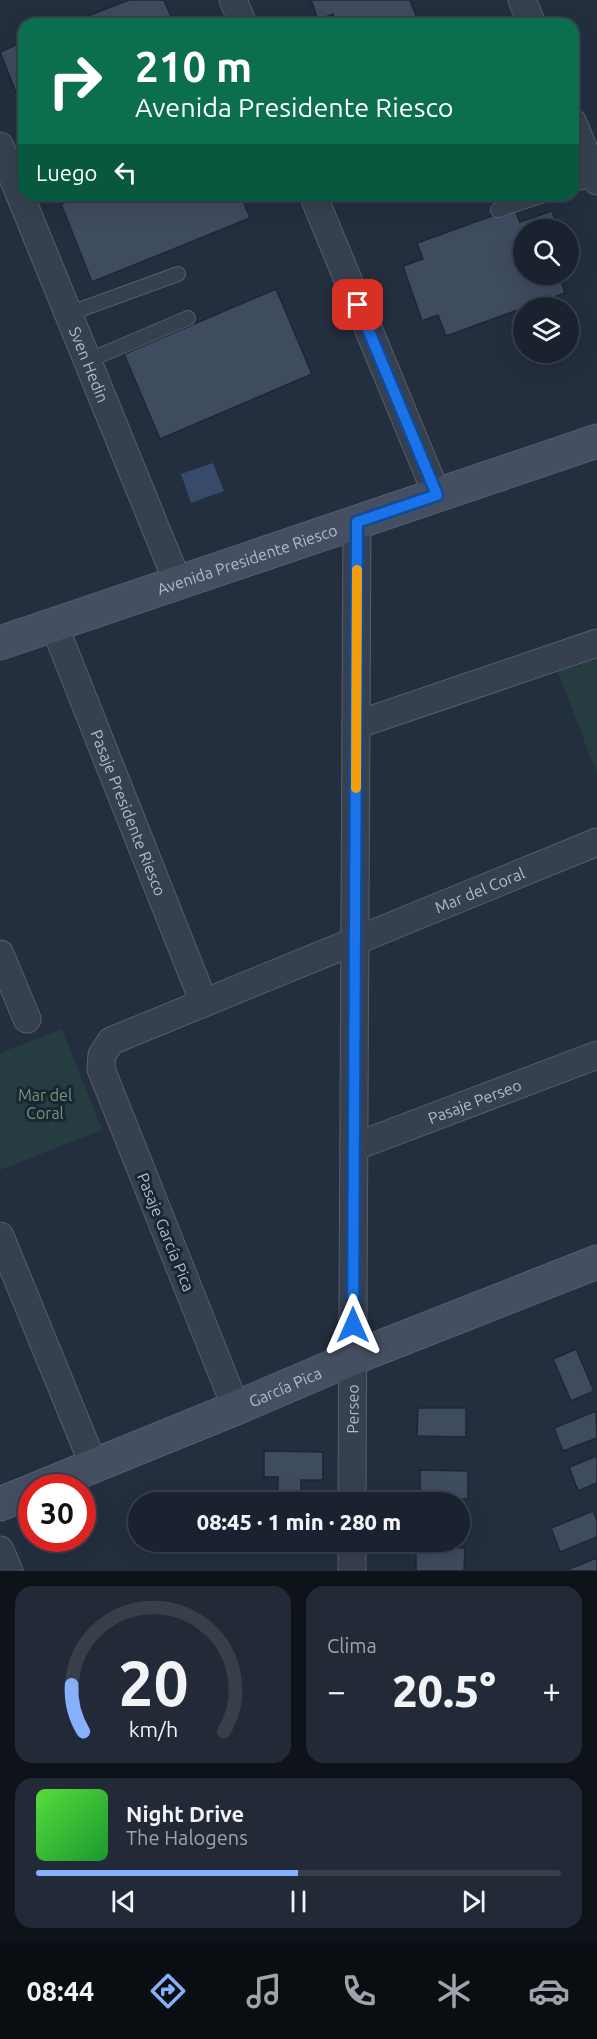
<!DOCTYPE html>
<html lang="es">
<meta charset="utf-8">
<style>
body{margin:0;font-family:Ubuntu,sans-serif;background:#232a37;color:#f1f3f6;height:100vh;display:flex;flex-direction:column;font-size:22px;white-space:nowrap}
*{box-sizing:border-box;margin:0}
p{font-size:20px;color:#9fa4aa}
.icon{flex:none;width:33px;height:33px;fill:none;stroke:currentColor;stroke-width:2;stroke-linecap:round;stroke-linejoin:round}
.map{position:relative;height:1571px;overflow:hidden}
.details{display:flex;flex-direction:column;gap:15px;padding:15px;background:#0e131a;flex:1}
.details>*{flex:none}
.banner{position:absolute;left:18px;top:18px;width:561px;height:183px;border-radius:18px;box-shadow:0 6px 24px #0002,0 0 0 2px #383f4b;background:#0b6e4f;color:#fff;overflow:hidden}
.fabs{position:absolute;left:513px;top:219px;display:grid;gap:12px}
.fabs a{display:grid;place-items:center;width:66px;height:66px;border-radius:50%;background:#1a222f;box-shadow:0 6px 24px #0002,0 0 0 2px #383f4b;font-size:30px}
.speed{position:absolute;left:18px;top:1474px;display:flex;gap:12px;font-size:30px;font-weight:700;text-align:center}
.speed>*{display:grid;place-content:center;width:78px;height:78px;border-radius:50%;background:#1a222f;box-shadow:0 6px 24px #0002,0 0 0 2px #383f4b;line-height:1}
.speed .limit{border:9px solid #d22;background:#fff;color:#111}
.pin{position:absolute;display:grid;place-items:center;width:51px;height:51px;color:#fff;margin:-26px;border-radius:12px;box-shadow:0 3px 9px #0006}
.me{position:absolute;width:66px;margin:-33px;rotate:0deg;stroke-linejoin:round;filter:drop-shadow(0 0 4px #0008)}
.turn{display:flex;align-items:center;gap:21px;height:126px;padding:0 18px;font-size:27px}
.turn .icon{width:78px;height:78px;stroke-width:2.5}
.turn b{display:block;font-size:42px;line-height:51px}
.then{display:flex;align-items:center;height:57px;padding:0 18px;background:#0003;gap:12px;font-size:22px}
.big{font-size:45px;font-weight:800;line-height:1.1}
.details .widget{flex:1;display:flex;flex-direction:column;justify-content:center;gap:9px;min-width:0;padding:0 21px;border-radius:18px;background:#232a37}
.details .dial{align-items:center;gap:0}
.dial svg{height:156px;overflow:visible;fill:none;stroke:#383f4b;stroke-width:7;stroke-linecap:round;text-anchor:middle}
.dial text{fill:#f1f3f6;stroke:none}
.song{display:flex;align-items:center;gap:18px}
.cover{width:72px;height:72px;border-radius:9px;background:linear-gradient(135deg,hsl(110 70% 55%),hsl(130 70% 35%))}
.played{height:6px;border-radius:3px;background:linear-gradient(90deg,#86affc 50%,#383f4b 50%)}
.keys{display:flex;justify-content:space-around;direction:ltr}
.heat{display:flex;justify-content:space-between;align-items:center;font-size:33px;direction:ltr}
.details .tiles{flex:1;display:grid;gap:15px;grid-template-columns:1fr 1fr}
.widget:last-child{grid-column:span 2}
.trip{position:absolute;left:128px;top:1492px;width:342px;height:60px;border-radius:30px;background:#1a222f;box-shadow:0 6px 24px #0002,0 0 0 2px #383f4b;font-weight:800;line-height:60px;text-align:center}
.tabs{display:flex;height:96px;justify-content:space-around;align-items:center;background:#0a0e13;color:#9fa4aa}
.tabs .icon{width:42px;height:42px}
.tabs .selected{color:#86affc}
.tabs b{font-size:27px;color:#f1f3f6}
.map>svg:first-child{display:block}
.green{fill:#253c40}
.water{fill:#384a69}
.building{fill:#3f4b5f;stroke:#1e2736;stroke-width:1.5}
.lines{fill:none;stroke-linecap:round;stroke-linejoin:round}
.lane-casing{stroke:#555e6d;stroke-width:16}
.street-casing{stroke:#555e6d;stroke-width:29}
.secondary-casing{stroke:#555e6d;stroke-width:35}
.lane{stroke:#37404f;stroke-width:14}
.street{stroke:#37404f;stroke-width:27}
.secondary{stroke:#454f62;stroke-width:33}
.route-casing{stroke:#114b97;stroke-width:15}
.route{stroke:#1a73e8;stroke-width:10}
.slow{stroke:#f59e0b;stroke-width:10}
.labels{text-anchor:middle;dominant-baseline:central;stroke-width:6;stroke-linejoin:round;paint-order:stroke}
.street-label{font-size:16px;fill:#b3bbca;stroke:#1c2534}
.park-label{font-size:16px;fill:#699b77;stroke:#1c2534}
</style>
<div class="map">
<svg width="597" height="1571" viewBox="0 0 597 1571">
<rect width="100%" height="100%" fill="#232e3f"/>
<g class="green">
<path d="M597,652V774L556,667Z"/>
<path d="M62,1029L102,1130L0,1170V1053Z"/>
</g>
<path class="water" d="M213,463L224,491L191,503L181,474Z"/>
<g class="building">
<path d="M129,0H164L174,24H67Z"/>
<path d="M311,0H410L419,23L434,17L437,24H336L333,14L318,20Z"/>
<path d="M24,41V113L0,52Z"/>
<path d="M84,195H241L250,218L92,282L61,204Z"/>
<path d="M514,208L520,222L552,211L558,230H524V274H567L560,278L565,293L446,336L438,315L422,321L403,266L423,259L417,243Z"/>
<path d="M568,258L573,271L568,274Z"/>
<path d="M276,289L312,374L160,439L124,354Z"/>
<path d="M576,1349L594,1391L571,1401L553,1359Z"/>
<path d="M418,1408H466V1437L417,1436Z"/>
<path d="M596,1411L597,1438L563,1451L554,1428Z"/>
<path d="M264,1451L323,1452V1480H301V1503H278V1477H264Z"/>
<path d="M597,1456V1483L578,1491L569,1467Z"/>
<path d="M420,1470L468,1471V1499H420Z"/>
<path d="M593,1511L597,1520V1537L560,1552L551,1528Z"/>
<path d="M416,1548H465L464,1571H416Z"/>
<path d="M597,1558V1571H570L569,1569Z"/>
</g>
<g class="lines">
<defs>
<g id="lane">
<path d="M573,185L596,177"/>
<path d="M498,210L544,195"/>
<path d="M68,314L178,274"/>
<path d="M87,361L188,318"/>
</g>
<g id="street">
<path d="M233,0L243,24"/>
<path d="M522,0L532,24"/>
<path d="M573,123L597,181"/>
<path id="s1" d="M0,146L178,583"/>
<path d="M313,195L437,495"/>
<path id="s2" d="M54,625L204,1003"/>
<path d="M356,725L597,643"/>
<path d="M0,954L27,1019"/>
<path id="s3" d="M354,1147L597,1055"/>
<path d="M0,1236L94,1466"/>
<path id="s4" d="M236,1408L101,1069L102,1055L111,1041L597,842"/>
<path id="s5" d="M352,1503L357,522"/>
<path d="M0,1550L9,1571"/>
<path d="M352,1571V1542"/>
</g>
<g id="secondary">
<path id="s6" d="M0,643L597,441"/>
<path id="s7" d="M39,1488L236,1408L353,1358L597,1262"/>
<path d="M0,1504L32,1491"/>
</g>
</defs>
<use href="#lane" class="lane-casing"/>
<use href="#street" class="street-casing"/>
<use href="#secondary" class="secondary-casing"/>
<use href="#lane" class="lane"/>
<use href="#street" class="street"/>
<use href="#secondary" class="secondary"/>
</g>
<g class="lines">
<defs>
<path id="route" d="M353,1325L357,522L437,495L358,305"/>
</defs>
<use href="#route" class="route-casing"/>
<use href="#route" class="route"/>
<path class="slow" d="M356,788L357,570"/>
</g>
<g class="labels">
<g class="street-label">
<text stroke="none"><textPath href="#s1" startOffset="236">Sven Hedin</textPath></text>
<text stroke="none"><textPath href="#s6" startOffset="261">Avenida Presidente Riesco</textPath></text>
<text stroke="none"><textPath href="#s2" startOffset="202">Pasaje Presidente Riesco</textPath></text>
<text stroke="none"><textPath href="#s4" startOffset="794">Mar del Coral</textPath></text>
<text stroke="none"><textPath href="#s3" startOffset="129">Pasaje Perseo</textPath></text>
<text transform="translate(166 1232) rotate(68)">Pasaje García Pica</text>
<text stroke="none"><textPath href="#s7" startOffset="266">García Pica</textPath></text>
<text stroke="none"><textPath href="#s5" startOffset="94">Perseo</textPath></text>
</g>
<g class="park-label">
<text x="45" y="1095">Mar del<tspan x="45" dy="18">Coral</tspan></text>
</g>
</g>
</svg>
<div class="fabs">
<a><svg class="icon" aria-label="search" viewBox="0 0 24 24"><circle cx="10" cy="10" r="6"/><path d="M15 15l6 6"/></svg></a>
<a><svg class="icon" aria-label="layers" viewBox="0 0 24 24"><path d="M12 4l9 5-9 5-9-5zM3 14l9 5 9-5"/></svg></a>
</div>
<div class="speed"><div class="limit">30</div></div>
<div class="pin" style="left:358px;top:305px;background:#d93025"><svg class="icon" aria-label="arrive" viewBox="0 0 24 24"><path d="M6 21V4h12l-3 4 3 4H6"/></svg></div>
<svg class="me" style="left:353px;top:1325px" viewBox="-20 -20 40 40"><path d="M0-17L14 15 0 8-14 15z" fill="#1a73e8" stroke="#fff" stroke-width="4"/></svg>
<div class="trip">08:45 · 1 min · 280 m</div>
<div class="banner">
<div class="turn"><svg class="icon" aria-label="right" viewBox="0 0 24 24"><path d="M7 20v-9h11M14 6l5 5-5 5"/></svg><div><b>210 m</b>Avenida Presidente Riesco</div></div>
<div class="then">Luego<svg class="icon" aria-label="left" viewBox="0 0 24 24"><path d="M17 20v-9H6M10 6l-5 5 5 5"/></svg></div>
</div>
</div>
<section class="details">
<div class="tiles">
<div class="widget dial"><svg viewBox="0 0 100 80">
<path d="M14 69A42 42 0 1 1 86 69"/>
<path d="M14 69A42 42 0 0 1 8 45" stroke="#86affc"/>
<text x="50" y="56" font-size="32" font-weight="700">20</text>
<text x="50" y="72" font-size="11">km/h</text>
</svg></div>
<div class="widget"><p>Clima</p>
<div class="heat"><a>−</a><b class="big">20.5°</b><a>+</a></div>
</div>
<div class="widget">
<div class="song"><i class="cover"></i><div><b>Night Drive</b><p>The Halogens</p></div></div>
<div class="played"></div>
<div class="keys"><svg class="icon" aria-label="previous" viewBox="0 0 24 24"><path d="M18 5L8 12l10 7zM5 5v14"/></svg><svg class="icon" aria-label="pause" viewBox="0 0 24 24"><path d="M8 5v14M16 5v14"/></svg><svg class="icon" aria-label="next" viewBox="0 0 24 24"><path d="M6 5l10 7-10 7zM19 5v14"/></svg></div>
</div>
</div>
</section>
<nav class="tabs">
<b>08:44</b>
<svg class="icon selected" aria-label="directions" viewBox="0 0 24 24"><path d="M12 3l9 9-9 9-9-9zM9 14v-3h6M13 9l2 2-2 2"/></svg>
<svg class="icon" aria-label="music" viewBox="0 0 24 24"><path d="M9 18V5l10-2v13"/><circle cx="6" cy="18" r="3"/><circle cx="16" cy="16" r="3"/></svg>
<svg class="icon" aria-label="phone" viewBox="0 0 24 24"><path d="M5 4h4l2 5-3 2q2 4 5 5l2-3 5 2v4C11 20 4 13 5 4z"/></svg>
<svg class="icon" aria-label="climate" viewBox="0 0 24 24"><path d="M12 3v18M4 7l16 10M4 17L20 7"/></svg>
<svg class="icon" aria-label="car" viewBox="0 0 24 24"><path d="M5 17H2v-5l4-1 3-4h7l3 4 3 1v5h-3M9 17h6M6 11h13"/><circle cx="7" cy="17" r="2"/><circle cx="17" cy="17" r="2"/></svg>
</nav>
